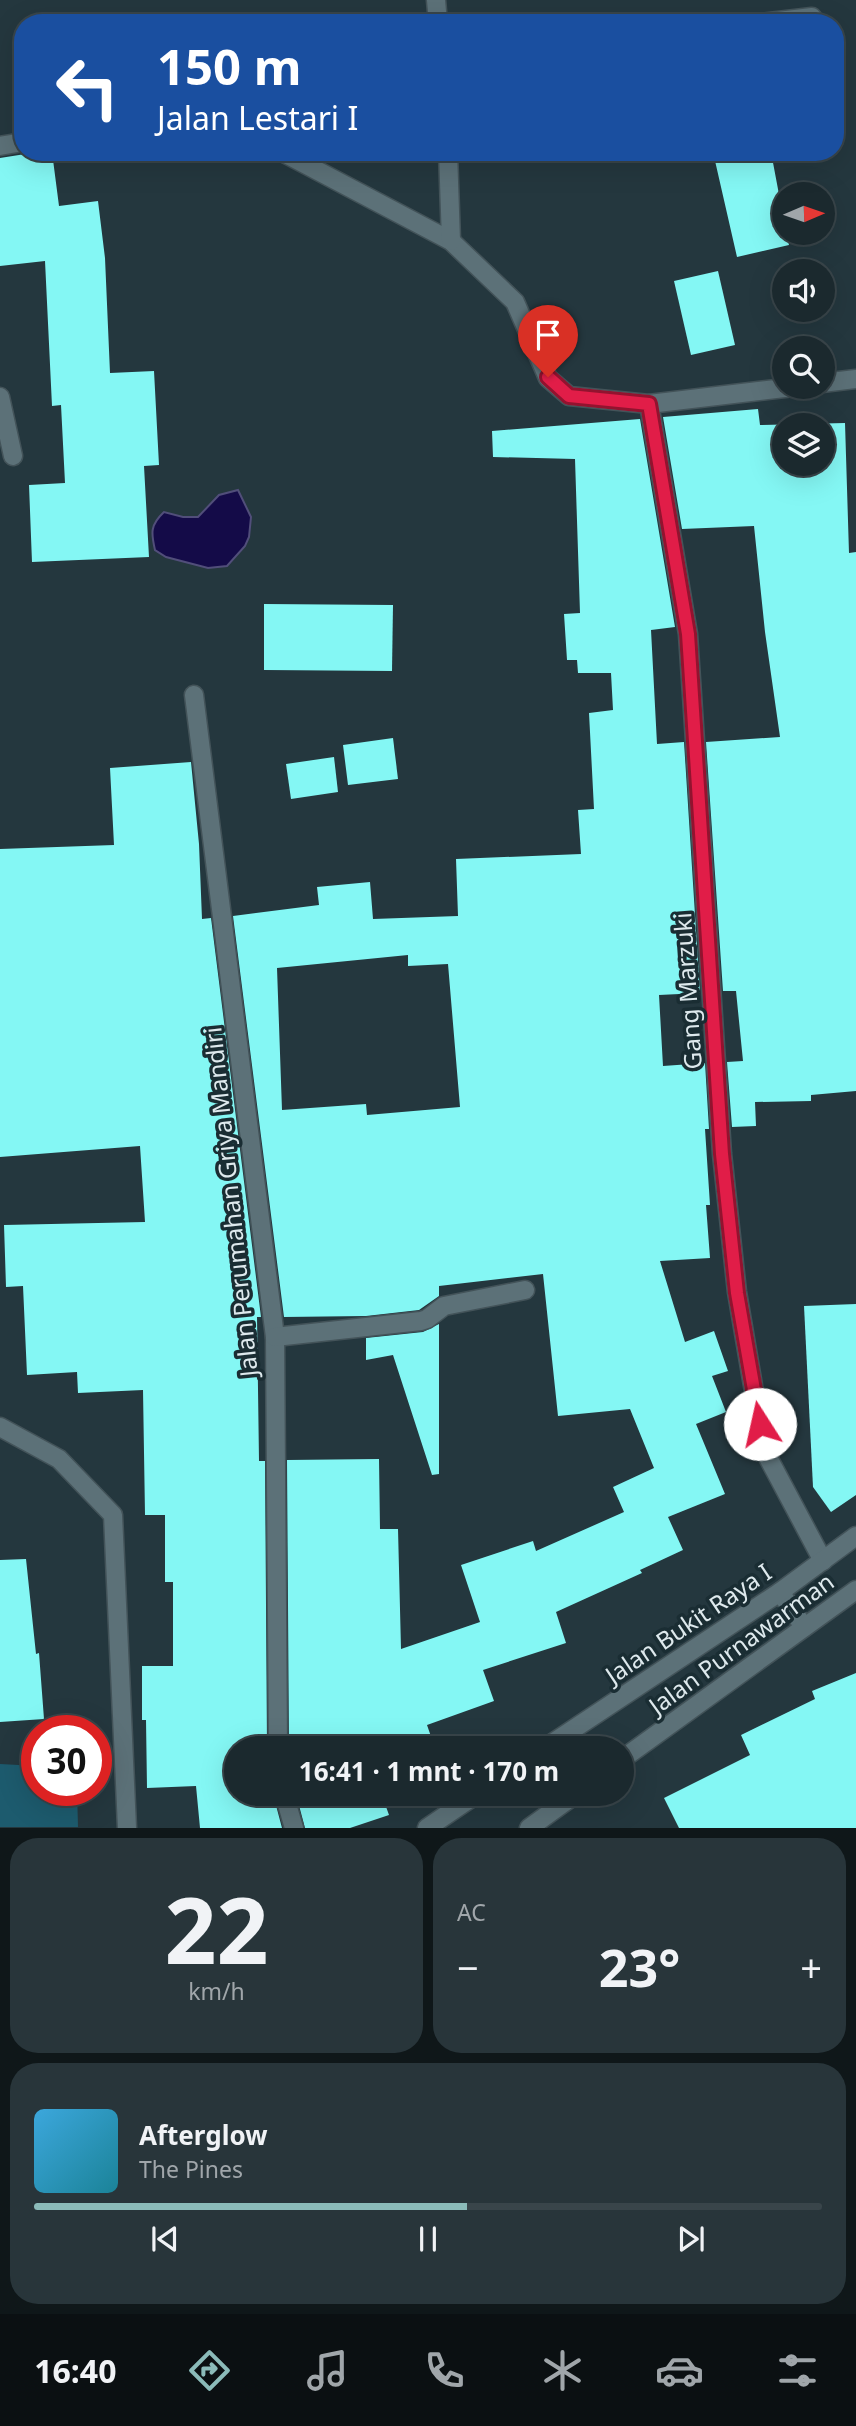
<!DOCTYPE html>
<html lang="id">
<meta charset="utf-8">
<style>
body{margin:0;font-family:"Noto Sans",sans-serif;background:#28353a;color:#f1f3f6;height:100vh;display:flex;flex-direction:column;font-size:26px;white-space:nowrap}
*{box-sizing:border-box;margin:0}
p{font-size:23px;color:#a0a6aa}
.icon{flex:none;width:38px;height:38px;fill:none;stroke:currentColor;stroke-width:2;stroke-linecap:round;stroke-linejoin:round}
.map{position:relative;height:1828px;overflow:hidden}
.side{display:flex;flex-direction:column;gap:10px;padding:10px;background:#0f1719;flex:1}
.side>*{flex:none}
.banner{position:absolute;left:14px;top:14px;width:830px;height:147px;border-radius:28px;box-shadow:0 7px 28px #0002,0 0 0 2px #39454a;background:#1a4fa0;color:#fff;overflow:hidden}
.needle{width:46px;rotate:88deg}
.buttons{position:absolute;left:772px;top:182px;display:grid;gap:14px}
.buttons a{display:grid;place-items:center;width:63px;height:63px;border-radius:50%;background:#1b292e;box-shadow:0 7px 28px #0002,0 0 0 2px #39454a;font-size:35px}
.speed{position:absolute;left:21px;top:1715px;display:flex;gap:14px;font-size:35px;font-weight:700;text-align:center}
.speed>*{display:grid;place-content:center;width:91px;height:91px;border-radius:50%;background:#1b292e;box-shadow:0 7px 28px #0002,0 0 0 2px #39454a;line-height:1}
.speed .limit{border:10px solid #d22;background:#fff;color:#111}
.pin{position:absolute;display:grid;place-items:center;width:60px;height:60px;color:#fff;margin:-72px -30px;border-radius:50% 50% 50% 0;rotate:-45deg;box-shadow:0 0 7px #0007}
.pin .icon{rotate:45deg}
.me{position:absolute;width:77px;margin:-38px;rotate:350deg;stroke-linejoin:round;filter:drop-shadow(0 0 5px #0008)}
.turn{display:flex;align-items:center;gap:24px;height:147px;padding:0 28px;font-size:32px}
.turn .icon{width:91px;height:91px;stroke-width:2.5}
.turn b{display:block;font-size:49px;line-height:60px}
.big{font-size:52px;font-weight:700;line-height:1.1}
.side .card{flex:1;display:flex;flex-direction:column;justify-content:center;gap:10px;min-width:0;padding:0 24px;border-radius:28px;background:#28353a}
.side .dial{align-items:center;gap:0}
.dial b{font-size:91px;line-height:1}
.song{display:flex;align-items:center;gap:21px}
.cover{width:84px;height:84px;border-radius:10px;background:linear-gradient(135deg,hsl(200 70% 55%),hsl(190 70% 35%))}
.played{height:7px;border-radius:4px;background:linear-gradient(90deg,#8bbbb9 55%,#39454a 55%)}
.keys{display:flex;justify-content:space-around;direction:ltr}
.heat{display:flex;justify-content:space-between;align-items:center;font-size:38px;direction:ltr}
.side .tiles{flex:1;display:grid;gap:10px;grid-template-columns:1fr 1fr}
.card:last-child{grid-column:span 2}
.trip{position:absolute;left:224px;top:1736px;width:410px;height:70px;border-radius:35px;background:#1b292e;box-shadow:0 7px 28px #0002,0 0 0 2px #39454a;font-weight:700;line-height:70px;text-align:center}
.tab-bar{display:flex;height:112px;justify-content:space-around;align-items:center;background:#0b1012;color:#a0a6aa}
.tab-bar .icon{width:49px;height:49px}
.tab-bar .current{color:#8bbbb9}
.tab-bar b{font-size:32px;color:#f1f3f6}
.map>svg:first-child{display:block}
.green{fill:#1d5b6e}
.water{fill:#140b48;stroke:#514e7a;stroke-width:2}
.building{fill:#84f7f4;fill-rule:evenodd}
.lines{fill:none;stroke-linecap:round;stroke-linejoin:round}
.minor-casing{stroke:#435359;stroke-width:21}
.tertiary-casing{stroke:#435359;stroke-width:21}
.minor{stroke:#5c7178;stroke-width:18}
.tertiary{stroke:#5c7178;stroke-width:18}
.route-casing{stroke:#92132f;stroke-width:18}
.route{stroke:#e11d48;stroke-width:12}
.labels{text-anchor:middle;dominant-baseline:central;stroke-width:7;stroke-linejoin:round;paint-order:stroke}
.street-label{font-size:24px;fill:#dee9ed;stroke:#1a2d33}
</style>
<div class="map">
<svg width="856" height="1828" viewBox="0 0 856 1828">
<rect width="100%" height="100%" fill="#24373e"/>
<path class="green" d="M0,1764L37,1766V1790H77L78,1827H0Z"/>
<path class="water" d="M238,490L251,517L249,537L245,546L227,566L208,568L166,557L155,550C151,533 150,525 164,512L183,517H198L219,495Z"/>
<g class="building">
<path d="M38,152H52L59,206L98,201L105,258L110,373L154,371L159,465L144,466L149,557L32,562L29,485L65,483L61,405L52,406L45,261L0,266V158Z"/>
<path d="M713,152H771L784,221V233H786L789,245L737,257Z"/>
<path d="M718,271L735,345L691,355L674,281Z"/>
<path d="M758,409L760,425L845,423L849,553L856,552V1091L811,1095V1101L755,1102L756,1126L732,1127L727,1062L743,1061L736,991H723L706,742L780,737L765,632L754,526L682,529L663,417ZM784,425H822V464H784Z"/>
<path d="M640,419L675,627L651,630L657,744L684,742L700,993L659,995L663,1066L705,1063L709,1129H705L710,1205H706L710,1258L660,1261L685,1342L714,1331L728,1371L712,1376L726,1412L696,1424L725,1494L668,1517L683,1550L640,1570L642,1573L556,1612L566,1643L483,1670L494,1701L427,1725L435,1748H289L287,1460L379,1459L380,1529H398L401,1649L480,1622L461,1565L533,1541L536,1551L624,1512L613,1487L654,1468L630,1409L558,1416L543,1274L439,1286V1296L419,1310L366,1316L284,1317L233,916L319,905L317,887L370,882L373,919L458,916L456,859L581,854L578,810L594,809L589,713L613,710L611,673H578L577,660H567L564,614L580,613L575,459L493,457L492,431ZM408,955V966L448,964L460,1107L367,1115L366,1104L282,1110L277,968Z"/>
<path d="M264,604L393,605L392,671L264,670Z"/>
<path d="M393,738L398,779L348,785L343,745Z"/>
<path d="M334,757L338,792L291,799L286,764Z"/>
<path d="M191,762L199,844L202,919L211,918L261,1317H257L259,1461H265L267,1748H236V1794H273L282,1828H200L196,1786L147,1788L146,1720H142V1666H173V1582H165V1515H145L143,1390L78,1393L77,1372L27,1375L23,1286L6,1287L4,1225L145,1222L140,1146L0,1157V849L114,845L110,768Z"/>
<path d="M856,1304V1495L831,1512L813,1487L804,1306Z"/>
<path d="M439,1324V1474L432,1475L393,1355L366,1360V1338L423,1332Z"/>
<path d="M26,1559L36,1654L39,1653L44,1719L0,1722V1560Z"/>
<path d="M856,1673V1828H679L664,1798L750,1755L741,1735L815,1699L812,1691Z"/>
<path d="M296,1794H407L384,1801L389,1815L350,1828H305Z"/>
</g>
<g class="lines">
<defs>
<g id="minor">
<path d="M436,0L438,23"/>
<path d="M761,23L812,17"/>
<path d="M0,146L23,142"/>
<path d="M282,152L451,241L515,302L548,378L569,396L649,404L793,387"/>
<path d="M448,152L451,241"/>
<path d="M822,383L856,379"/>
<path d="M0,397L13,456"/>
<path d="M649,404L688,634L722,1154L737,1292L764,1450L823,1561"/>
<path d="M194,695L275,1337L278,1748"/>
<path d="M275,1337L421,1321L427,1319L444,1306L525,1290"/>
<path d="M0,1427L59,1459L113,1515L127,1828"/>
<path d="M780,1592L804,1627"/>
<path d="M545,1748L780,1592L856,1536"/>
<path d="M284,1794L294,1828"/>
<path d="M427,1828L477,1794"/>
</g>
<g id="tertiary">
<path d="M621,1760L856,1590"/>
<path d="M529,1828L576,1794"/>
</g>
</defs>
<use href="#minor" class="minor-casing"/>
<use href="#tertiary" class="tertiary-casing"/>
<use href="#minor" class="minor"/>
<use href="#tertiary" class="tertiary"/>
</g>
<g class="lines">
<defs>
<path id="route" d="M548,377L569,396L649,404L688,634L722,1154L737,1293L760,1424"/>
</defs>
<use href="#route" class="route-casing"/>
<use href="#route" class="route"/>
</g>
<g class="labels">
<g class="street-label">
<text transform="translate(687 991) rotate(-94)">Gang Marzuki</text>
<text transform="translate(230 1202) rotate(-96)">Jalan Perumahan Griya Mandiri</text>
<text transform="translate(688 1623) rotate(-34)">Jalan Bukit Raya I</text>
<text transform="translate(741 1643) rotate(-36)">Jalan Purnawarman</text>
</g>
</g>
</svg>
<div class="buttons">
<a><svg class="needle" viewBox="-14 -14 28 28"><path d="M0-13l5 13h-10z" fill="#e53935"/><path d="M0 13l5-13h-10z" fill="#a0a6aa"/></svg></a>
<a><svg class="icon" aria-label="sound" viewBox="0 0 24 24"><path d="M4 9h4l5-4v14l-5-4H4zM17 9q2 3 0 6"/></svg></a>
<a><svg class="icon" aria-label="search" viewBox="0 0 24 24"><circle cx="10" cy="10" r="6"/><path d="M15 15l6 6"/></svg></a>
<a><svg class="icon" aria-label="layers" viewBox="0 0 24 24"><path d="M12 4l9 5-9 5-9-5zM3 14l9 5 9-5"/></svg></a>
</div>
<div class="speed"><div class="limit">30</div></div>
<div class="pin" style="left:548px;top:377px;background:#d93025"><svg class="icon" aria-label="arrive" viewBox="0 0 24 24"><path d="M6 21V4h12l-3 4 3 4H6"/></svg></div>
<svg class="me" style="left:760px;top:1424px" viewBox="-20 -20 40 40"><circle r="19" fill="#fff"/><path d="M0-13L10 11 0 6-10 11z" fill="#e11d48"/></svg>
<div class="trip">16:41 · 1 mnt · 170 m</div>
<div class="banner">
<div class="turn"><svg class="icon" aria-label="left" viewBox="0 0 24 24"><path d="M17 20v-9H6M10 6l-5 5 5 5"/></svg><div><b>150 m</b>Jalan Lestari I</div></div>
</div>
</div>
<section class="side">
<div class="tiles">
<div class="card dial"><b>22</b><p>km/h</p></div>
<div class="card"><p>AC</p>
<div class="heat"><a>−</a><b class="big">23°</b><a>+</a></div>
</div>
<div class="card">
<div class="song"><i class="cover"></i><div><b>Afterglow</b><p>The Pines</p></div></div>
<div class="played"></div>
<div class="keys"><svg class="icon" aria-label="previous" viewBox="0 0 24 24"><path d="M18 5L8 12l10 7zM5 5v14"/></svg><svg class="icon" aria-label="pause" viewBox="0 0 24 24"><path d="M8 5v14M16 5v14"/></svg><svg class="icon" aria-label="next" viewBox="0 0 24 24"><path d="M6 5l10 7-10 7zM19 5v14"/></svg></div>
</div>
</div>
</section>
<nav class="tab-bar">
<b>16:40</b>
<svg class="icon current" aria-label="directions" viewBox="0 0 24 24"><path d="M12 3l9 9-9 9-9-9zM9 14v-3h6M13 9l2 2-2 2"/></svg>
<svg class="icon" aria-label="music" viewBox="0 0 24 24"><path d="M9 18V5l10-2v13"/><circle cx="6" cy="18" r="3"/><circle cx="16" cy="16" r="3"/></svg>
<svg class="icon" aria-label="phone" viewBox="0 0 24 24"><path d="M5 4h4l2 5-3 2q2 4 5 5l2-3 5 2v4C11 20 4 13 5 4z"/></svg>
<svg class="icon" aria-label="climate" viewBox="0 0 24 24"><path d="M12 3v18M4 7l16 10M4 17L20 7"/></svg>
<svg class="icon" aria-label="car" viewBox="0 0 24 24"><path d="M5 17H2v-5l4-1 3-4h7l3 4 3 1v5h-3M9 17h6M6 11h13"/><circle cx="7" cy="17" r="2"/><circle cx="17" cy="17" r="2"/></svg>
<svg class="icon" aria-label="filters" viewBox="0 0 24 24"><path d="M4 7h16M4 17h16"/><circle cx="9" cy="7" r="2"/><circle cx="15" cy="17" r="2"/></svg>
</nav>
